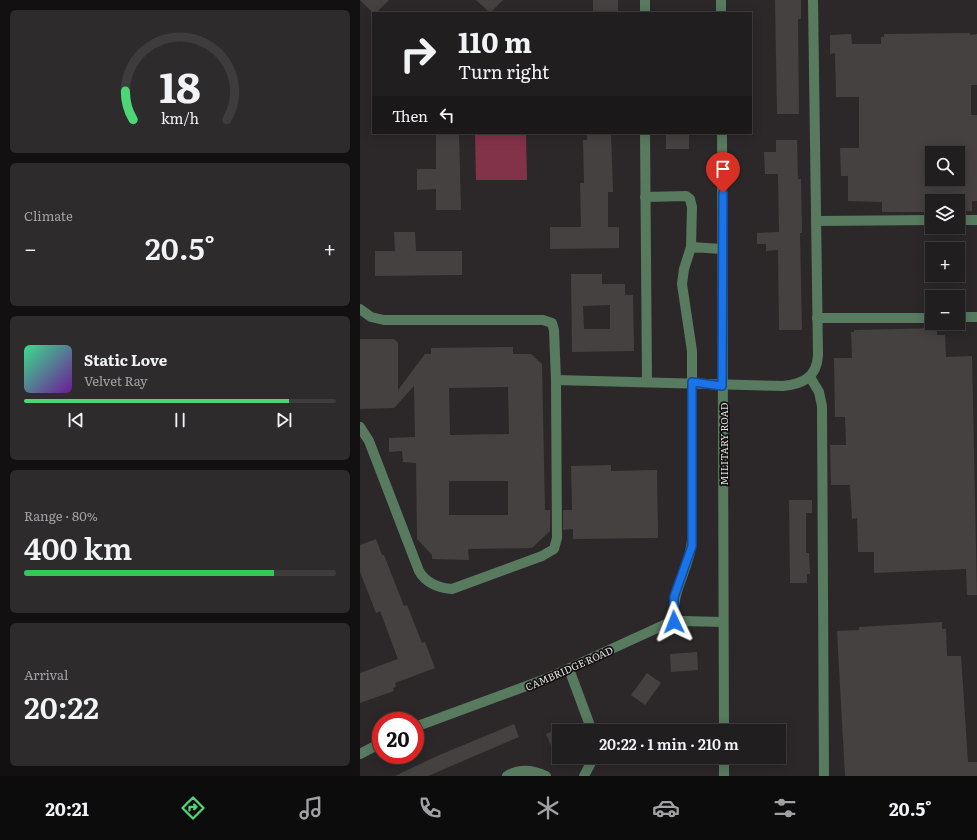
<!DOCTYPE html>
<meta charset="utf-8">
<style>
body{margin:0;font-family:Literata,serif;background:#2d2b2c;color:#f1f3f6;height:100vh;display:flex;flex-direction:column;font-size:15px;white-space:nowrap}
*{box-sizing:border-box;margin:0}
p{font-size:13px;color:#a2a2a4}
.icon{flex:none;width:22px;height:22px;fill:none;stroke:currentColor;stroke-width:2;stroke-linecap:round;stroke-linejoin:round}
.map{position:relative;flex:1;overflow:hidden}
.details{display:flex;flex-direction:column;gap:10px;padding:10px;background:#121011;width:360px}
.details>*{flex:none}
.guide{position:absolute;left:12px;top:12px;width:380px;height:122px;border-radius:0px;box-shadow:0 2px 10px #0003,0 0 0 1px #3e3c3d;background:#211e1f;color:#f1f3f6;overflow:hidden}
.buttons{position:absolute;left:565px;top:146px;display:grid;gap:8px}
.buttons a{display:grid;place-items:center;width:40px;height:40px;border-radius:0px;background:#211e1f;box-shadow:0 2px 10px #0003,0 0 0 1px #3e3c3d;font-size:20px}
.speed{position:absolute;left:12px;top:712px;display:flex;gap:8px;font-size:20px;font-weight:700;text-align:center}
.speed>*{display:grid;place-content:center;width:52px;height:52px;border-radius:50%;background:#211e1f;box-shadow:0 2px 10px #0003,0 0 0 1px #3e3c3d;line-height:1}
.speed .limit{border:6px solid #d22;background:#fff;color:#111}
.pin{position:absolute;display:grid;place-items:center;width:34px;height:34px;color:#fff;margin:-41px -17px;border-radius:50% 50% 50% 0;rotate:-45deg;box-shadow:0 0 4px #0007}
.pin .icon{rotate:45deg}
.me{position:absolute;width:44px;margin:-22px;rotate:358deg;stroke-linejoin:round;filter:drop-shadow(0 0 3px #0008)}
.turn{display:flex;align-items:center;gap:14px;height:84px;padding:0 20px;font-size:18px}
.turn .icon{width:52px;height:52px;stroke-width:2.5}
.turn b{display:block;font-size:28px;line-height:34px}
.then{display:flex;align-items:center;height:38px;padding:0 20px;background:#0003;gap:8px;font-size:15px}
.big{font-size:30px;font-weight:600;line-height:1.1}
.details .tile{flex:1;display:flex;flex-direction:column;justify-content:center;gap:6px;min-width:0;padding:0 14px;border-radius:6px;background:#2d2b2c}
.details .dial{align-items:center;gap:0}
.dial svg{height:104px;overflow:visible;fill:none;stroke:#3e3c3d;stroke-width:7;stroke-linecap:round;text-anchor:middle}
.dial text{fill:#f1f3f6;stroke:none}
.song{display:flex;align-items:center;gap:12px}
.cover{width:48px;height:48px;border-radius:6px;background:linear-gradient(135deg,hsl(150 70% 55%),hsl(280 70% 35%))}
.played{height:4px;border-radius:2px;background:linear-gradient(90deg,#4dd676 85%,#3e3c3d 85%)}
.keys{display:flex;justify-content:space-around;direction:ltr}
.heat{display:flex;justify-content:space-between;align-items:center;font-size:22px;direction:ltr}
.charge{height:6px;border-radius:3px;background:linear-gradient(90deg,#34c759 80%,#3e3c3d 0)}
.trip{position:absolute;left:192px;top:724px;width:234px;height:40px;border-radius:0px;background:#211e1f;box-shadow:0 2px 10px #0003,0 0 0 1px #3e3c3d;font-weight:600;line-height:40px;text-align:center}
.tab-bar{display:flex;height:64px;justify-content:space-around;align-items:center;background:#0d0c0c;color:#a2a2a4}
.tab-bar .icon{width:28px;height:28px}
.tab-bar .current{color:#4dd676}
.tab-bar b{font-size:18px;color:#f1f3f6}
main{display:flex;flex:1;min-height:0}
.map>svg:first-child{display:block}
.green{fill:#823249}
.building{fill:#454141;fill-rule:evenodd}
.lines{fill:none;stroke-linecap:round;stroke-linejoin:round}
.minor{stroke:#587a5f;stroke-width:10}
.route-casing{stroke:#114b97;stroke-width:10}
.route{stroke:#1a73e8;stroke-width:7}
.labels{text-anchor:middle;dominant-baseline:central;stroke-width:3.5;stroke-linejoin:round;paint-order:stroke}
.street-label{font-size:10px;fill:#e2dfdf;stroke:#131112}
</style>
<main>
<section class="details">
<div class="tile dial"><svg viewBox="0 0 100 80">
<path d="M14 69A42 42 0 1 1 86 69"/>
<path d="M14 69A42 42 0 0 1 8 47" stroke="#4dd676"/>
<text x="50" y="56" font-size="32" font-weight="700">18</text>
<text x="50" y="72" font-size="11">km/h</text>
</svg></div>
<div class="tile"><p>Climate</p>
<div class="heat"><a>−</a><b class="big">20.5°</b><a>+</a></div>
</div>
<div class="tile">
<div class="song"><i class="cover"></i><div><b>Static Love</b><p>Velvet Ray</p></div></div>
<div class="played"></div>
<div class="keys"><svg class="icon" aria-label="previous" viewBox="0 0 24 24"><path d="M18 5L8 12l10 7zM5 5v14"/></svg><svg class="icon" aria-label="pause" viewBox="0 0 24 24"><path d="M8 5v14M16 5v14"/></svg><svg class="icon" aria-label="next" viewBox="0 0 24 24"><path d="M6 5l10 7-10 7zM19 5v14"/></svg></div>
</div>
<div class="tile"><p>Range · 80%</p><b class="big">400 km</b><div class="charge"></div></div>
<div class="tile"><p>Arrival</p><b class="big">20:22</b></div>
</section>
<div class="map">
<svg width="617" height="776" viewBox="0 0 617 776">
<rect width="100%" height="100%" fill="#2c2829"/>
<path class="green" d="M115,133H166L167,180H116Z"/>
<g class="building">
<path d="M0,0H29L16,13H13Z"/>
<path d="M116,0H143L130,13Z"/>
<rect x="233" y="0" width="25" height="13"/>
<path d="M415,0H441V19H438L439,114H417Z"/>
<path d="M610,33V35L617,34V85H611V115H617V201H612V211H598V201H572V212H522V202L488,201V176H481L480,148H499V97H476L475,53L470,54V35L491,34L492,44H521V37H524V34ZM572,153H598V179H572Z"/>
<path d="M76,133H99L101,210H76V189L57,190V169H76Z"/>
<path d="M227,133H251L253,192H248V227H259V248L190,249V227H221L220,183H224L223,140H227Z"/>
<rect x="306" y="133" width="23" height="16"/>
<path d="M416,140H437L438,179H441L442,233H440L442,330H419L418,250L406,251V244H397V233L419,232L418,174H405L404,152H416Z"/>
<path d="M34,232H55L56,251H102V275L15,276V251H35Z"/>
<path d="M211,274H242V284H265V295H273L274,351L212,352ZM250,305V329H224L223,306Z"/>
<path d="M577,328V335H585L586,357L612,356L617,595H607L606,569L514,573V552H498L497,518L492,519L490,485H471L470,445H486L485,417H475L474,358H492L491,332H494V330Z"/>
<path d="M0,339H34L38,343V390L65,354H71V348L153,347V354H171L182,364L185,510H190V531L172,548L108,549L109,560L72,559V555L57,539L56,463L43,462L42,451L29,452V438L55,437L54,386L34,408L0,409ZM148,387L149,434L90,435L89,388ZM89,481H148V515H89Z"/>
<path d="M251,465V471L297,470L298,538L213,539V529L203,530V510H212L211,466Z"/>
<path d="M429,500H452V513H446V553H449L450,574H447V583H430Z"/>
<path d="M16,539L22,555H24L44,606L47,605L62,643L65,642L75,668L35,683L36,687L33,688L34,691L0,703V673L38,659L20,611L16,613L0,572V545Z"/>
<path d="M582,622V629H586L587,656H601L608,762H617V776H485L477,631L499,630V627Z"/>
<path d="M337,652L338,670L311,672L310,654Z"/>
<path d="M287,673L301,683L285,705L271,695Z"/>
<path d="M154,724L159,737L68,776H35L77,756Z"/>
<path d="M199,728V765L186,734Z"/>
</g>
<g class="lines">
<g class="minor">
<path d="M361,0V13"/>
<path d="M285,13V0"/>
<path d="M285,133L287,381"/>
<path d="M362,133L364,731"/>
<path d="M285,197L326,196L330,199L332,207L331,247"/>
<path d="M598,220H617"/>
<path d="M456,221L572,220"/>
<path d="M0,309L11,317L24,320H183L192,323L194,330L196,380L197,538L194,549L182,556L92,589C79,588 66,583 59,571L9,441L0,427"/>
<path d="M598,317H617"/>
<path d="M457,318H572"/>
<path d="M450,377L459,392L462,406L464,776"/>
<path d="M196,380L423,386C443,384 457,377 458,355L453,0"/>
<path d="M314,622C310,591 330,569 332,540V351L322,284L324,269L331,247L362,249"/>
<path d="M209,669L232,731"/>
<path d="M55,727L188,678L306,624L323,621L363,622"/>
<path d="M0,754L21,743"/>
<path d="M364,757V776"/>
<path d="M147,776C160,768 173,770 186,776"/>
<path d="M224,776L234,757"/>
</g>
</g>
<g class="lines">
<defs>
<path id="route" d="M314,622V597L332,546V382L362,386L363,193"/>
</defs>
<use href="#route" class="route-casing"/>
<use href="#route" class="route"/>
</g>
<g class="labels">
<g class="street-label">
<text transform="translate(363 444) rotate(-90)">MILITARY ROAD</text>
<text transform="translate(209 668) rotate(-24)">CAMBRIDGE ROAD</text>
</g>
</g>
</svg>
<div class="buttons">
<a><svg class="icon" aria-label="search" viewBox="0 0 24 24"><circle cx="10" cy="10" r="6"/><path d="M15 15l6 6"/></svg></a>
<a><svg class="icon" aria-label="layers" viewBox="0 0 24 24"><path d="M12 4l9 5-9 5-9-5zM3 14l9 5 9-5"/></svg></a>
<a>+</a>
<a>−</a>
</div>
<div class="speed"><div class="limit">20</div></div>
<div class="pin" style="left:363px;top:193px;background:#d93025"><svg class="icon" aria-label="arrive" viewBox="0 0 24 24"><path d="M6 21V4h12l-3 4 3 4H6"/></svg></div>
<svg class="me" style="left:314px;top:622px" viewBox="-20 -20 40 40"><path d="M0-17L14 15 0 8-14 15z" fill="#1a73e8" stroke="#fff" stroke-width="4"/></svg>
<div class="trip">20:22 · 1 min · 210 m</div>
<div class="guide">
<div class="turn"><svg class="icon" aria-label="right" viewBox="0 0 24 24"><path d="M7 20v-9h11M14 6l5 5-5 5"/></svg><div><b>110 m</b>Turn right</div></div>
<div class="then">Then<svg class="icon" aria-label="left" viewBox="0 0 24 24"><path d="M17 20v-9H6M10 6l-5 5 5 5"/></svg></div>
</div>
</div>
</main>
<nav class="tab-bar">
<b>20:21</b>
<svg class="icon current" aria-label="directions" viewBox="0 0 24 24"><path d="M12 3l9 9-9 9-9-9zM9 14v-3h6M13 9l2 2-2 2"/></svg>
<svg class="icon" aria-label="music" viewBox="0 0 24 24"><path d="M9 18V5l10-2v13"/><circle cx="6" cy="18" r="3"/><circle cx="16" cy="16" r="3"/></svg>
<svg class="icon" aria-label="phone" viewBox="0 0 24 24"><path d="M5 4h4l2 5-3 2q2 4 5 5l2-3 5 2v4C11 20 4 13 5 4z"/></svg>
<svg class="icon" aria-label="climate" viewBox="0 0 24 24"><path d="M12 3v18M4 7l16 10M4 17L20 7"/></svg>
<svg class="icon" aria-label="car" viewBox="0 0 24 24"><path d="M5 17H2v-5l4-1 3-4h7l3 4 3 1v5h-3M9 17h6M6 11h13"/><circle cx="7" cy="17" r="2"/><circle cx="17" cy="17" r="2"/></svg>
<svg class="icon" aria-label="filters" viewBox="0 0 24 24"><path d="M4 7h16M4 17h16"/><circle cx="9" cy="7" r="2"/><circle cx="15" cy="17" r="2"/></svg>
<b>20.5°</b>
</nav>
